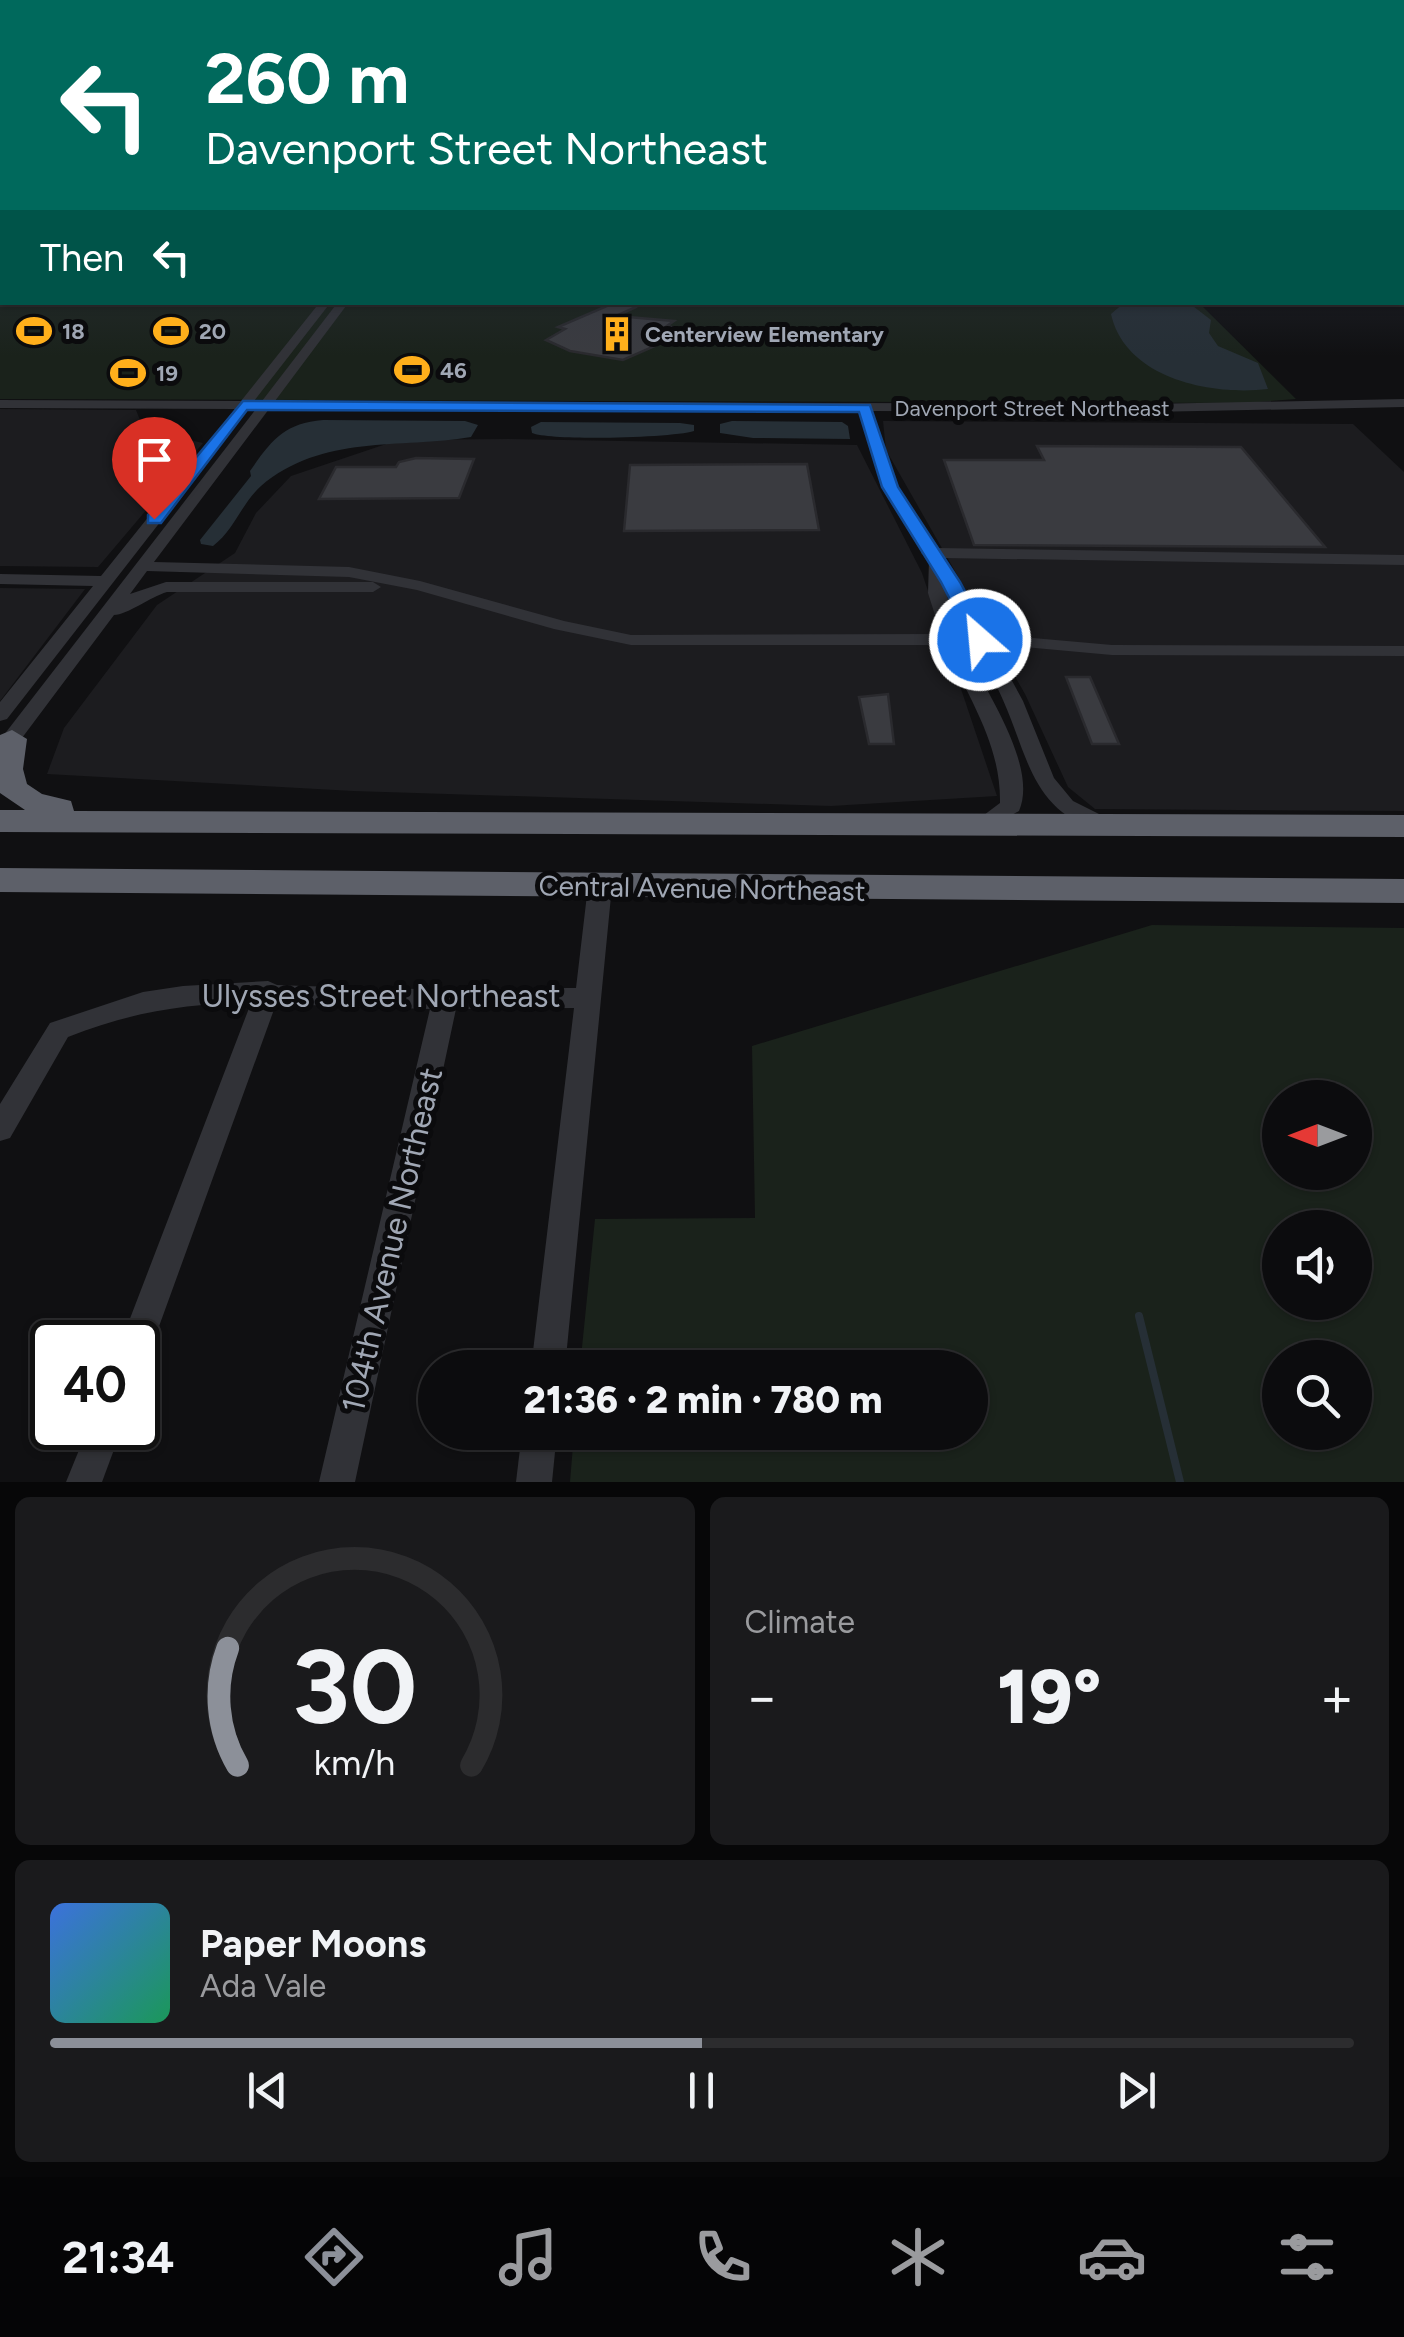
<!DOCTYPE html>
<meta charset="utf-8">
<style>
body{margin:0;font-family:Figtree,sans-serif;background:#1a1a1c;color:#f1f3f6;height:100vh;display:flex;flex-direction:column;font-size:38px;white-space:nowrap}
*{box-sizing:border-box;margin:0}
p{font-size:32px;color:#9a9b9e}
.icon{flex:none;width:55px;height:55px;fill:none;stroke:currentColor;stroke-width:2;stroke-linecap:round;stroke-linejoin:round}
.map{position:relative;height:1482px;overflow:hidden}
.side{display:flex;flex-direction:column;gap:15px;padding:15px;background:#070708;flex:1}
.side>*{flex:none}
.banner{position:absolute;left:0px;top:0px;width:1405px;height:305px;box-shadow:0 2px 8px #0004,0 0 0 2px #2c2c2e;background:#00695c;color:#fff;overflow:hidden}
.needle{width:65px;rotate:270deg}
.fabs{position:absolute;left:1262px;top:1080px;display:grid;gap:20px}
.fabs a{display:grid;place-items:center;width:110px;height:110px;border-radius:50%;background:#0c0c0e;box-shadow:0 2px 8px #0004,0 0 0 2px #2c2c2e;font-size:50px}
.speed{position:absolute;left:30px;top:1320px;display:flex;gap:20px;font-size:50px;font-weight:700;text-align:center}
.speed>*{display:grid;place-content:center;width:130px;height:130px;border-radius:50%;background:#0c0c0e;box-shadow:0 2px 8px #0004,0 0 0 2px #2c2c2e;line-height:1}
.speed .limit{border:5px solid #111;border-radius:15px;background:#fff;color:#111}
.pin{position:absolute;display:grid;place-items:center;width:85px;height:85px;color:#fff;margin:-102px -42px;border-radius:50% 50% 50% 0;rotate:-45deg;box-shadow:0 0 10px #0007}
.pin .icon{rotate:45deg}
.me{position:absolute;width:110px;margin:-55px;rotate:333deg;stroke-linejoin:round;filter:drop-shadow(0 0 8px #0008)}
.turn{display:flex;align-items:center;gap:35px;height:210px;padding:0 40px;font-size:45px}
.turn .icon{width:130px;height:130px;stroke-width:2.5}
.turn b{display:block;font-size:70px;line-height:85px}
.then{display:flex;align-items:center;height:95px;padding:0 40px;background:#0003;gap:20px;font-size:38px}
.big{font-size:75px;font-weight:800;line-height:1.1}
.side .card{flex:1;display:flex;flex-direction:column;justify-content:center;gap:15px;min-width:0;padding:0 35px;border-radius:15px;background:#1a1a1c}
.side .dial{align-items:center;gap:0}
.dial svg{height:260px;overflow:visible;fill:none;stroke:#2c2c2e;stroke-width:7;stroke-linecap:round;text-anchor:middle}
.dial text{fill:#f1f3f6;stroke:none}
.song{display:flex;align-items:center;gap:30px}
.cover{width:120px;height:120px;border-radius:15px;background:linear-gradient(135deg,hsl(220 70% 55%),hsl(150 70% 35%))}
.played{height:10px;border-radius:5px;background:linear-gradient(90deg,#8c9099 50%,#2c2c2e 50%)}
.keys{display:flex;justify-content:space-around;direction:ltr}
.heat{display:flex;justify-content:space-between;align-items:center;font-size:55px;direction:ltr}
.side .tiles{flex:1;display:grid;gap:15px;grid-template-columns:1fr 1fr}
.card:last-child{grid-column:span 2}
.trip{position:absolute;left:418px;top:1350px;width:570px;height:100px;border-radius:50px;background:#0c0c0e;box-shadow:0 2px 8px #0004,0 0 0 2px #2c2c2e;font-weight:800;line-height:100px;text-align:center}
.dock{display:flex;height:160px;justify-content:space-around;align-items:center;background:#050506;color:#9a9b9e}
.dock .icon{width:70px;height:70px}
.dock .selected{color:#8c9099}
.dock b{font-size:45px;color:#f1f3f6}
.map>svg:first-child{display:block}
.built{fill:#1c1c1f}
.green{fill:#1a221b;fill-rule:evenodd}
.water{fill:#262f36}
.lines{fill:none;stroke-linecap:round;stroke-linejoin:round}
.stream{stroke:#262f36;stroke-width:8}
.building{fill:#3a3b40;stroke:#2a2a2e;stroke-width:2.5}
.minor{fill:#313237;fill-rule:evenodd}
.highway{fill:#5d6069;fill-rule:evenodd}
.route{fill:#1a73e8;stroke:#114b97;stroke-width:2.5}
.labels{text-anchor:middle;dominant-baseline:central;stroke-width:10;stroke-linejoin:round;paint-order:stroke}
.far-poi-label{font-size:22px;font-weight:bold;fill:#a0a7b4;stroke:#0b0b0d;text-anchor:start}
.far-street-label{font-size:22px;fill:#a0a7b4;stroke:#0b0b0d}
.street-label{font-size:28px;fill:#a0a7b4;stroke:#0b0b0d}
.near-street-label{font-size:32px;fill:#a0a7b4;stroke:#0b0b0d}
</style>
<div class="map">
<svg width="1404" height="1482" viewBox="0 0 1404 1482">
<rect width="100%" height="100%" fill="#101012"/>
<g class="built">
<path d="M0,409L136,410L144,430L203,443L98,567L0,566Z"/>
<path d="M883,421L1353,424L1404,472V811L1095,809L1068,787L1025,694L886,450Z"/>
<path d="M507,439L857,445L922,573L997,796L831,806L353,791L47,774L64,728L157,605L235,553L256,513L291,476L398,440Z"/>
<path d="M0,588L85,589L0,701Z"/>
</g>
<g class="green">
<path d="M0,177L2,302L1199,303L1296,399L1245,403L0,399Z"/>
<path d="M1152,925L1404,928V1482H570L574,1433L970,1432V1368L580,1367L595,1219L755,1218L752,1046ZM1280,1098H1355V1172H1280ZM1280,1228H1355V1302H1280ZM1280,1358H1355V1432H1280Z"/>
</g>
<g class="water">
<path d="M1125,302L1189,303L1211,320L1209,333L1218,346L1258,363L1268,389C1210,396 1125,378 1111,314Z"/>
<path d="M323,420L465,421L478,425L471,437C400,449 322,434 261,486C241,504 235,529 213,546L201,544L200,540L251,476L250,471C271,441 284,423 323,420Z"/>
<path d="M732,421L842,422L848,426L850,439L753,438L720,433V424Z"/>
<path d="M541,422L680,423L694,425V431C672,438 551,441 532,433L531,427Z"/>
</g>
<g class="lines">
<path class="stream" d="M1139,1316L1180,1482"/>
</g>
<g class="building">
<path d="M616,302H634L636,307L616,316L674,321L667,326L689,331L623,360L570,351L546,340L565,329L558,327Z"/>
<path d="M1037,446L1241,447L1325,547L974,545L944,460H1044Z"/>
<path d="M416,458L474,459L459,498L319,499L336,467H396L399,462Z"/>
<path d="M807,464L819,530L624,531L630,465Z"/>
<path d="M1066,677H1090L1119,744H1092Z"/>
<path d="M888,694L894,744H869L859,697Z"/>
</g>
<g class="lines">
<g class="minor">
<path d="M1402,264L1404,265V271H1402Z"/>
<path d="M320,302H331L254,401H262L338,302H349L275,401L1149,404L1404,399V407L1149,412L871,411L897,487L937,548L1404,555V565L944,558L987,634L1112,645L1404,646V656L1112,655L992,644L1023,701L1054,778L1073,801L1109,819L1112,824L1101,831C1032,812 1028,756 1003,700C995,681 984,663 975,644H963C982,686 1039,765 1019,811L983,831L972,824L1000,803C1001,743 968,698 945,645H631L554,629L417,590L349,577L147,571L130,594L166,582H373L381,587L373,592H167C150,597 127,615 114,615L7,758L0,760V740L256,409H248L7,719L0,721V702L93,586L0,584V574L101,576L235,409L0,408V400L241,401ZM269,409L858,411L883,487L923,550L921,553L929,560L928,593L941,634L631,635L564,621L420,581L349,567L154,562ZM944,585L969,634H958Z"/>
<path d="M600,878L608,880L612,886L565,1368H531L574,1008L456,1009L355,1482H319L430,1009L276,1004L149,1354L138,1358V1342H121L251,1003C186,1003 128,1013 68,1037L10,1138L0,1141V1104L50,1023L143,992L183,986L268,981L277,985L389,989L576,988L588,886L592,880Z"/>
<path d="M88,1428H122L102,1482H66Z"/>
<path d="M522,1432H557L552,1482H516Z"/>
</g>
<g class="highway">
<path d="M12,730L27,739L23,769L27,784L42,794L71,801L74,811L1404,815V837L0,832V810H25L0,793V735Z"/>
<path d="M0,868L1404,879V903L0,892Z"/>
</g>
</g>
<linearGradient id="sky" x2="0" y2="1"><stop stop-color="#09090a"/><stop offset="0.42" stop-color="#313744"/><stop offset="1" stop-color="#313744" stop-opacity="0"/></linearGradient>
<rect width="1404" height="356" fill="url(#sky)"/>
<path class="route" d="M243,401L870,405L898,487L960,582L991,640L973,644L941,582L882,487L859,412L247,410L161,523H148V515Z"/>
<defs>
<symbol id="stadium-bare" viewBox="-9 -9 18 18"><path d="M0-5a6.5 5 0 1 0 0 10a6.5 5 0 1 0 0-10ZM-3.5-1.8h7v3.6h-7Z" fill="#ffaf1b" stroke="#0b0b0d" stroke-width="2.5" paint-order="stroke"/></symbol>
<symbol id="building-bare" viewBox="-9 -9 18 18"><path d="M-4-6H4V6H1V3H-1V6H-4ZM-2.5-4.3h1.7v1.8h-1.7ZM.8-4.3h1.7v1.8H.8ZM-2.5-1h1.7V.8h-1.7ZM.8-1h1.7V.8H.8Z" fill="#ffaf1b" stroke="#0b0b0d" stroke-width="2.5" paint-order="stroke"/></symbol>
</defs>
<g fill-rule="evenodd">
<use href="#stadium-bare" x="9" y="306" width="50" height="50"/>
<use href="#stadium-bare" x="146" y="306" width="50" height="50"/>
<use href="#building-bare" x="592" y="309" width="50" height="50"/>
<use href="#stadium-bare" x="387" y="345" width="50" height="50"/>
<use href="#stadium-bare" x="103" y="348" width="50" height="50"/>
</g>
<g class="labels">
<g class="far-poi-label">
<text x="62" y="331">18</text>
<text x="199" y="331">20</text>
<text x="645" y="334">Centerview Elementary</text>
<text x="440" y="370">46</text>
<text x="156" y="373">19</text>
</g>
<g class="far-street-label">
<text x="1032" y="408">Davenport Street Northeast</text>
</g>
<g class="street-label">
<text transform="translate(702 888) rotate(1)">Central Avenue Northeast</text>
</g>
<g class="near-street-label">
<text x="381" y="996">Ulysses Street Northeast</text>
<text transform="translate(392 1240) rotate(-77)">104th Avenue Northeast</text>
</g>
</g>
</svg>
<div class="fabs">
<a><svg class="needle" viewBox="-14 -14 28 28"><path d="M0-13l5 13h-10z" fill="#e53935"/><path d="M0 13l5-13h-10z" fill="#9a9b9e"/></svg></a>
<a><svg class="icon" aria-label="sound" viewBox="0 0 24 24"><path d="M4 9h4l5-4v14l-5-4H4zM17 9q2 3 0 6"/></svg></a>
<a><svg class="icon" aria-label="search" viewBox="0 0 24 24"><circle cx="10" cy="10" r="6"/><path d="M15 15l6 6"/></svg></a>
</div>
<div class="speed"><div class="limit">40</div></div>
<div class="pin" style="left:154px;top:519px;background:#d93025"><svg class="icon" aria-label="arrive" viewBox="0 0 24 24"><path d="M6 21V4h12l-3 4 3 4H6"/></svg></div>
<svg class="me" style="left:980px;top:640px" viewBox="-20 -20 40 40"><circle r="17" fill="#1a73e8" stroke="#fff" stroke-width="3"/><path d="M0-11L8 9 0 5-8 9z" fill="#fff"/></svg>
<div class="trip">21:36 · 2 min · 780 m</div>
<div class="banner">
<div class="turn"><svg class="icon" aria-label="left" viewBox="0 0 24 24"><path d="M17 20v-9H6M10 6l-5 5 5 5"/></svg><div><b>260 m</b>Davenport Street Northeast</div></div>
<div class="then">Then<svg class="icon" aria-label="left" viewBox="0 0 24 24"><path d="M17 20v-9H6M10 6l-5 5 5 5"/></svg></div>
</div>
</div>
<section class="side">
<div class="tiles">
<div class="card dial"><svg viewBox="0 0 100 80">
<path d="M14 69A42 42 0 1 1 86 69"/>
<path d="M14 69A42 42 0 0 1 11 33" stroke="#8c9099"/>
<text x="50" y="56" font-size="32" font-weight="700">30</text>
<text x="50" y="72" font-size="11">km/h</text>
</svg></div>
<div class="card"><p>Climate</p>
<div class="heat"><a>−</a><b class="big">19°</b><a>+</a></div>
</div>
<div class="card">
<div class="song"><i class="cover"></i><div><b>Paper Moons</b><p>Ada Vale</p></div></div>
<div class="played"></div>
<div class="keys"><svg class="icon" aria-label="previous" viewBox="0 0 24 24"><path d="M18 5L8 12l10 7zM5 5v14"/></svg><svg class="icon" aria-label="pause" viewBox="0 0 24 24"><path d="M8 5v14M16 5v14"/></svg><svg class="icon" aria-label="next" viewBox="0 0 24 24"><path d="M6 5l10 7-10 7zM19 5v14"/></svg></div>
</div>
</div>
</section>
<nav class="dock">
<b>21:34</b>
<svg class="icon selected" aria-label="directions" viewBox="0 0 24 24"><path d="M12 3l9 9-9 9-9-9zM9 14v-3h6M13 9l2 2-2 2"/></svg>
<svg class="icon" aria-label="music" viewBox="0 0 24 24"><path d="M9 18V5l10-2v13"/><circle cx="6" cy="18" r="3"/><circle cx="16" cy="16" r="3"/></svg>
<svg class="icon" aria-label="phone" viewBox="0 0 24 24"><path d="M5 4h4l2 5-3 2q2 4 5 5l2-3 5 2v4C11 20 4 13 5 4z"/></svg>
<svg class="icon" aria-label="climate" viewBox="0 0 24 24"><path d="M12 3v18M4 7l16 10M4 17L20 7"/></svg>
<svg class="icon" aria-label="car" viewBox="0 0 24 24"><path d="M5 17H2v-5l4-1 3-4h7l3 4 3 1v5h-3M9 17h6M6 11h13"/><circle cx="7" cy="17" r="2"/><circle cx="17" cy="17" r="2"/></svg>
<svg class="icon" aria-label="filters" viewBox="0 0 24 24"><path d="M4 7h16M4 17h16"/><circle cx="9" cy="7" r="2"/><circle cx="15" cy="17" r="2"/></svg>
</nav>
